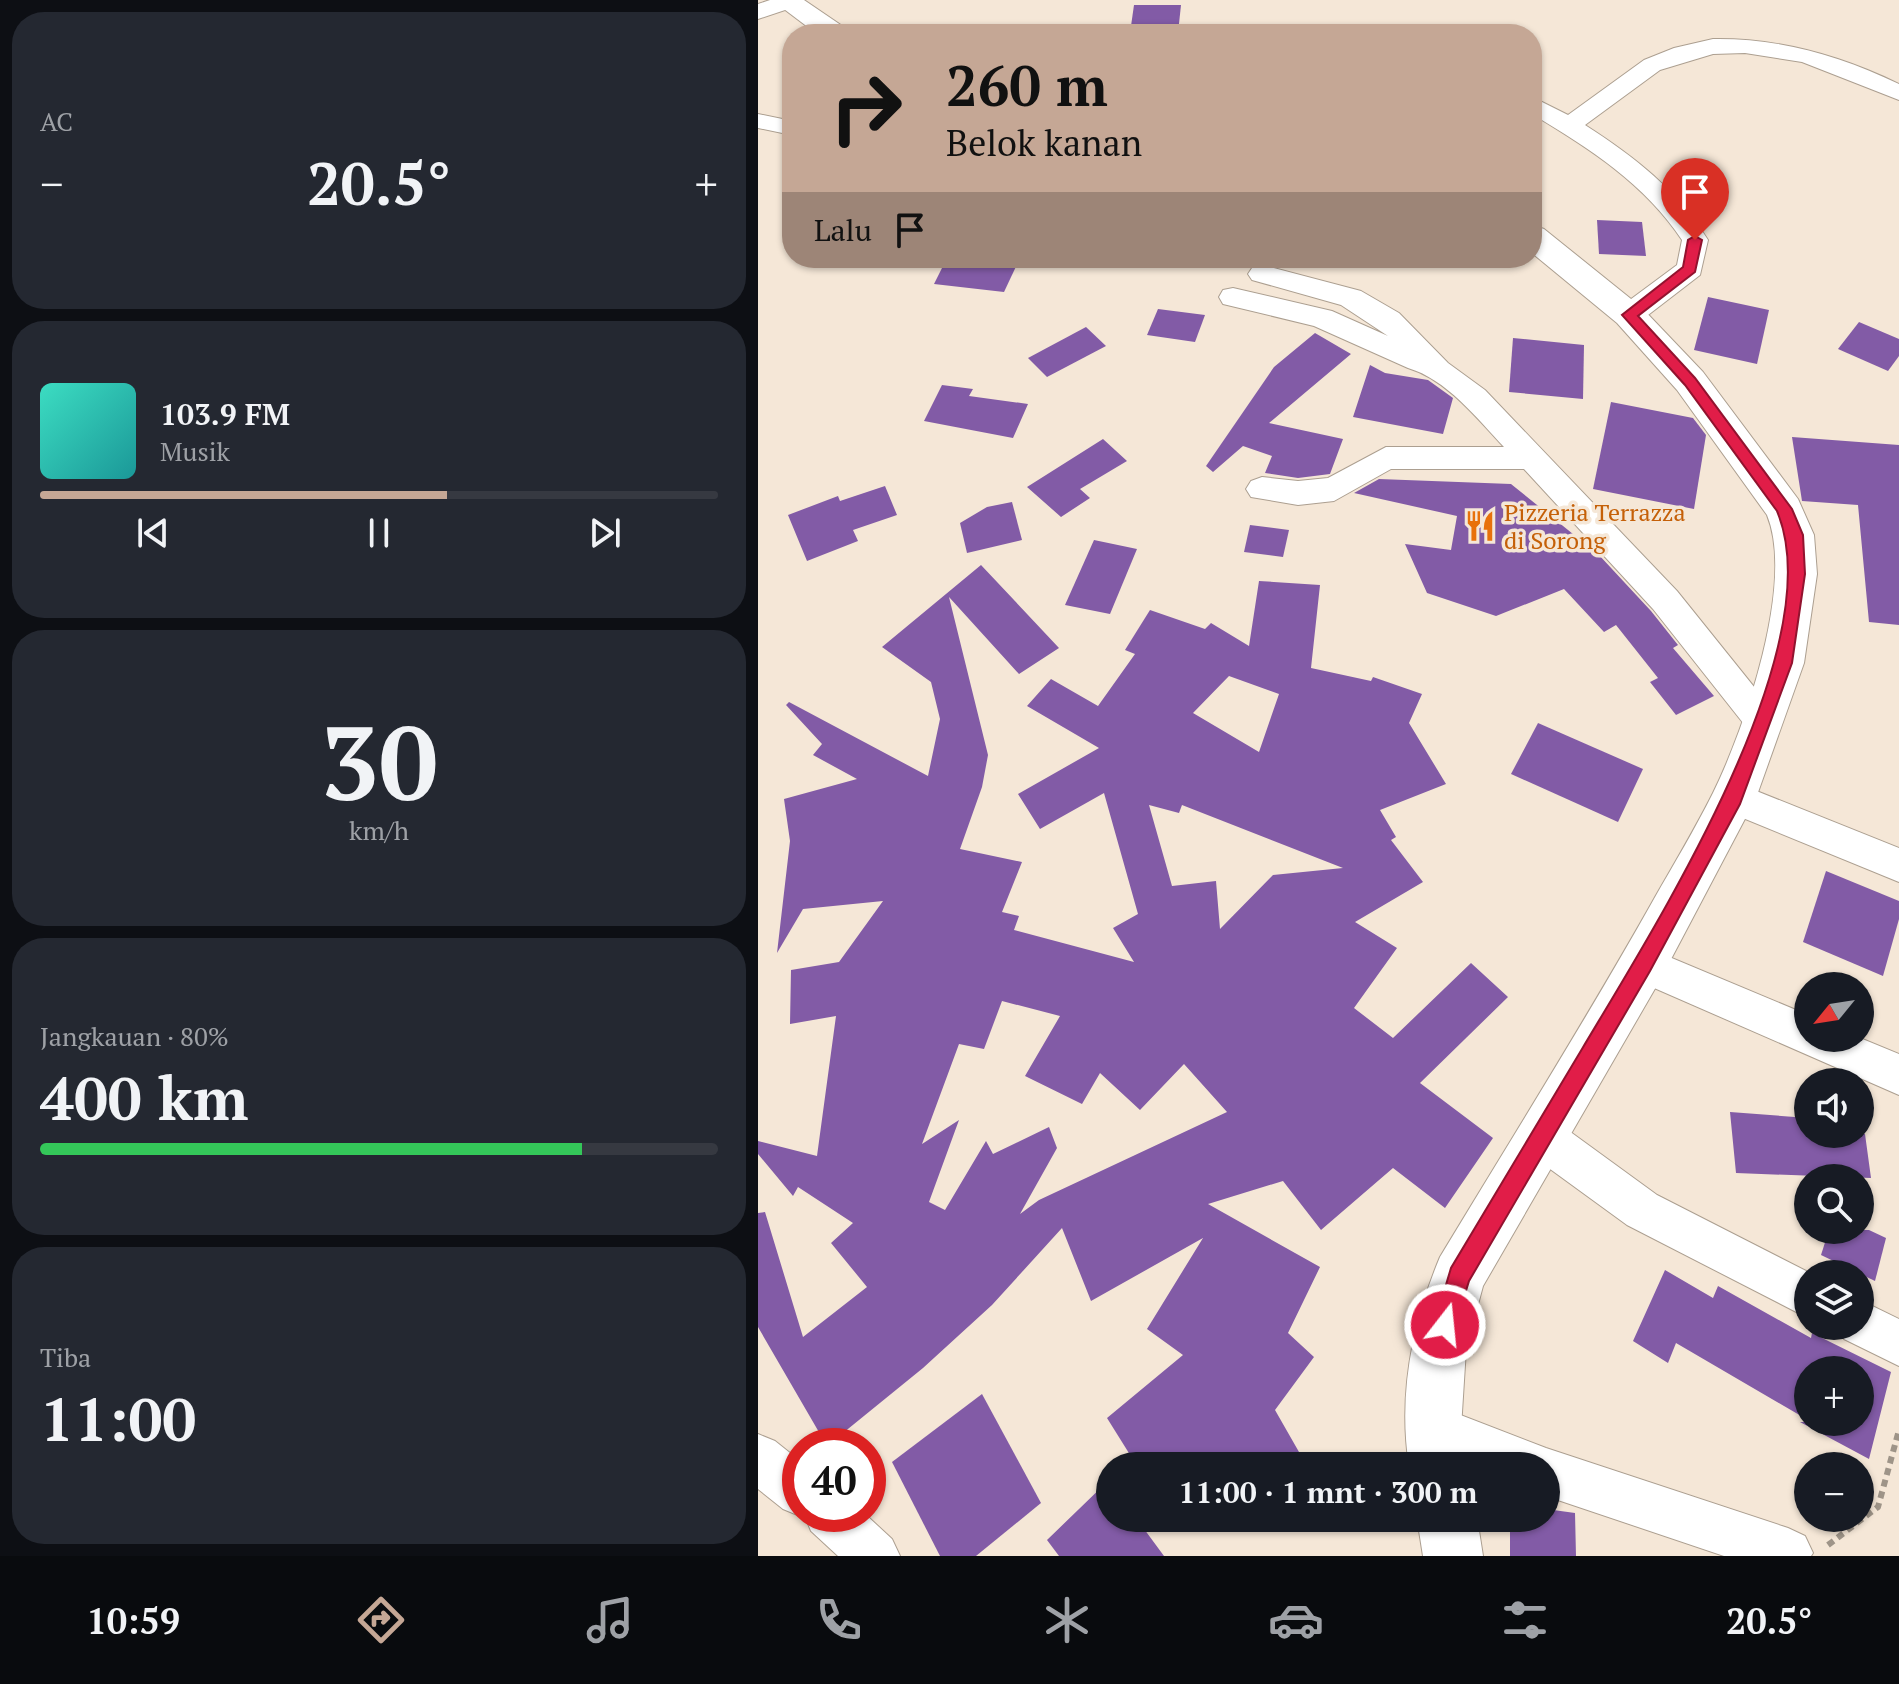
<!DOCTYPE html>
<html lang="id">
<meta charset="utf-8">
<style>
body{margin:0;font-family:"PT Serif",serif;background:#242831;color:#f1f3f6;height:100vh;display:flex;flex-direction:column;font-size:30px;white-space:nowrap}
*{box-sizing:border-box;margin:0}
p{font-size:26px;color:#9ea1a6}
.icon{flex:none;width:44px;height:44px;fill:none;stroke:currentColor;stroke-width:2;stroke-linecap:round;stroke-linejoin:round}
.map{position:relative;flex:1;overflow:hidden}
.details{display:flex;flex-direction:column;gap:12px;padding:12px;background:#0d0f14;width:758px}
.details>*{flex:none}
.top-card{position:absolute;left:24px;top:24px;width:760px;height:244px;border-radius:32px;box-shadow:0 2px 6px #0004;background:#c5a795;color:#111;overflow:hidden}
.needle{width:52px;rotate:240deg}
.fabs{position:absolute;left:1036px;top:972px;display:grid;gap:16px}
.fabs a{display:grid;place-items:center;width:80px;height:80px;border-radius:50%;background:#171b24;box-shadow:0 2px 6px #0004;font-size:40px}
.speed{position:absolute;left:24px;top:1428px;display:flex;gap:16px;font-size:40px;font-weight:700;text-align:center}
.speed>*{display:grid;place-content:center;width:104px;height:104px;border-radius:50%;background:#171b24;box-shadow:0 2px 6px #0004;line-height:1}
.speed .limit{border:12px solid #d22;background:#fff;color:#111}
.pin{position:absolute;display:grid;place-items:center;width:68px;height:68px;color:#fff;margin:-82px -34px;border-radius:50% 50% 50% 0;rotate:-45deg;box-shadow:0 0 8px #0007}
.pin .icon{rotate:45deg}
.me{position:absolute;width:88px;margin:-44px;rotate:16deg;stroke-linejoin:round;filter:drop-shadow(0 0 6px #0008)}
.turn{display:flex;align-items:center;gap:28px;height:168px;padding:0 32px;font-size:36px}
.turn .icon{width:104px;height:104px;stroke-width:2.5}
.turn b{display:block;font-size:56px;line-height:68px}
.then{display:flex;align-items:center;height:76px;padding:0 32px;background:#0003;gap:16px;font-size:30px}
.big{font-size:60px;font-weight:800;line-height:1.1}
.details .card{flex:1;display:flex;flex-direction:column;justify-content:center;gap:12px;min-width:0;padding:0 28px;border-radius:32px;background:#242831}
.details .dial{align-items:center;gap:0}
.dial b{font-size:104px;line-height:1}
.song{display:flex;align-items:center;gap:24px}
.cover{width:96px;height:96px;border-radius:12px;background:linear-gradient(135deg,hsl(170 70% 55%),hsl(180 70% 35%))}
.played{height:8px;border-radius:4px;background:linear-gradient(90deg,#c5a795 60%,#363941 60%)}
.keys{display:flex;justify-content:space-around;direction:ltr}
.heat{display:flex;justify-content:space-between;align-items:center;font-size:44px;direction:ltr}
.charge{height:12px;border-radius:6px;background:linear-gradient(90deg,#34c759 80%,#363941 0)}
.trip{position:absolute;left:338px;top:1452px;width:464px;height:80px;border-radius:40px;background:#171b24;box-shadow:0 2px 6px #0004;font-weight:800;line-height:80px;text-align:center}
.tabs{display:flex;height:128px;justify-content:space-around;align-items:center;background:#090b0e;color:#9ea1a6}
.tabs .icon{width:56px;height:56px}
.tabs .current{color:#c5a795}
.tabs b{font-size:36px;color:#f1f3f6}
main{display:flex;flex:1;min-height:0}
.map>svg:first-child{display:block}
.building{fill:#825ba6;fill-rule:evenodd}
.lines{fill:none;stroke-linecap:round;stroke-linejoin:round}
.minor-casing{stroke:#ac9f90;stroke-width:2}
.tertiary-casing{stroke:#ac9f90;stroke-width:2}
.path{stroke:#9e9488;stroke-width:6;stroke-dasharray:7 5;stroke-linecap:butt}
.minor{fill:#fff;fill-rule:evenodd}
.tertiary{fill:#fff;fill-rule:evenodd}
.route{fill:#e11d48;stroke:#92132f;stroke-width:2}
.labels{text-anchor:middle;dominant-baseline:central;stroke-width:7;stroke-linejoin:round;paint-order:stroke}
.food-label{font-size:24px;fill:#c56008;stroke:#f5e7d7;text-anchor:start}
</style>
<main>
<section class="details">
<div class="card"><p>AC</p>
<div class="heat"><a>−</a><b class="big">20.5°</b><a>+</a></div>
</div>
<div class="card">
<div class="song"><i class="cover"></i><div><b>103.9 FM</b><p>Musik</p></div></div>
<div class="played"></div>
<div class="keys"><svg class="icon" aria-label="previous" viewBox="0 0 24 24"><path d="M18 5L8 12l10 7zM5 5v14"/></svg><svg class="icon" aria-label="pause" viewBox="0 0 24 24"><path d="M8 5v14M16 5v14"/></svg><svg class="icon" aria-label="next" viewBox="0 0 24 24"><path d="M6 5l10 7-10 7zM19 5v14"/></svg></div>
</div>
<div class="card dial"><b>30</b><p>km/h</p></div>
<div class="card"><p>Jangkauan · 80%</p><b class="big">400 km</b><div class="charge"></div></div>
<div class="card"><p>Tiba</p><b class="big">11:00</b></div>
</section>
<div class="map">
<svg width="1141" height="1556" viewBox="0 0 1141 1556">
<rect width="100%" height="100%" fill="#f5e7d7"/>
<g class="building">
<path d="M376,5H423L420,33H372Z"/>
<path d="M839,220L884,222L888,256L841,254Z"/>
<path d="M189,258H262L246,292L176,284Z"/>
<path d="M950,297L1011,310L999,364L936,350Z"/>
<path d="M400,309L447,315L437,342L389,335Z"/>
<path d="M1101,322L1141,339V356L1130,371L1080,349Z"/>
<path d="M328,327L348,346L289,377L270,358Z"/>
<path d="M557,333L593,354L511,423L585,439L572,474L540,478L507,473L514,456L485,446L455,472L448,466L516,367Z"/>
<path d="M755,338L826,345L825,399L751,392Z"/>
<path d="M612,365L627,373L670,380L695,398L685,434L595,417Z"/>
<path d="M184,385L215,389L211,396L270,404L255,438L166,421Z"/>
<path d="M853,402L935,418L948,435L936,509L835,489Z"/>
<path d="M1034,437L1141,445V625L1111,622L1100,505L1044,501Z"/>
<path d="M345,439L369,461L322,489L332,498L303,517L269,487Z"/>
<path d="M621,479L753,484L841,555L893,611L920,645L915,648L956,696L918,715L892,682L900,678L858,625L846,632L806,589L738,616L669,593L647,544L693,550L699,516L596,493Z"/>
<path d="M127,486L139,515L95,530L100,541L49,561L30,515L80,496L82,501Z"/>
<path d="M254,502L264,540L209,553L202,523L229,507Z"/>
<path d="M492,525L531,530L525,557L486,552Z"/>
<path d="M336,540L379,549L352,614L307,605Z"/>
<path d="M223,565L301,648L261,674L191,597L230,755L224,787L202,849L264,862L244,912L261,916L256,930L376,962L355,928L380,914L346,793L282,829L260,794L341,748L269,706L293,679L340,706L377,654L367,650L392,610L447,629L453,623L491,646L501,581L562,585L553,668L613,681L615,677L664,694L651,723L688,784L622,810L638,837L633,840L665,882L597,922L639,948L596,1008L635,1038L713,963L750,997L662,1083L735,1138L687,1208L635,1168L563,1230L525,1181L450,1204L562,1267L530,1333L556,1357L517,1410L549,1466H379L349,1418L425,1355L389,1329L445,1238L333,1301L304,1228L234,1305L165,1368L69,1446L0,1327V1213L7,1212L45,1337L109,1287L73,1243L95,1223L40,1187L35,1196L0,1154V1141L59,1156L78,1016L32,1024L33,970L81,962L125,901L45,909L19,953L32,841L26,799L99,779L55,755L64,744L28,705L31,702L170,776L182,719L173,682L124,647ZM471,676L521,694L501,752L435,713ZM391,805L421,813L424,805L585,868L515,875L462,929L458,881L414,886ZM244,1001L302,1016L267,1076L324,1104L342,1073L382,1110L426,1064L469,1112L281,1200L262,1214L299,1148L291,1127L235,1154L228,1141L187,1210L171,1202L201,1120L164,1144L201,1044L226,1049Z"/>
<path d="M780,723L885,769L860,822L753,774Z"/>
<path d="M1068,871L1141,901V919L1125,976L1045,942Z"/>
<path d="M972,1112L1050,1118V1134H1107L1113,1178L978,1173Z"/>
<path d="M1071,1230H1111L1128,1238L1117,1281L1063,1255Z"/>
<path d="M907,1270L955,1298L960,1286L1053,1338L1054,1333L1133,1372L1111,1459L1042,1422H1102V1370H1050V1420L918,1343L910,1363L875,1341Z"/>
<path d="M224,1394L283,1503L218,1556H182L134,1462Z"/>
<path d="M352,1479V1518H378L406,1556H301L289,1540Z"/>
<path d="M788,1509L817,1513L818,1556H752V1518H788Z"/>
</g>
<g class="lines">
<defs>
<g id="minor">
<path d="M12,0H38L39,2L36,7L0,19V4Z"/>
<path d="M955,39C1021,38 1081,55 1141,84V100L1044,62L987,53L955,54L902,70L827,125C877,157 919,190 950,240L942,275L881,322H861L857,315L861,308L919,265L924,240C887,184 831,148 774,114V97L810,115L886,60L916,48Z"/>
<path d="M0,114L34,121V135L0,128Z"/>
<path d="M504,265L603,291L641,313L690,363L727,390L919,591L1017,713L1023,723L1017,733L1005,738L993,733L895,609L766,469H633L576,501L540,505L493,497L488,489L493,481L504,477L540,481L570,478L628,447H746C719,418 688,379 650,368L556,326L465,304L461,297L465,290L475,288L574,311L630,336L583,305L494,280L490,274L494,268Z"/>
<path d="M976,782L1141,848V882L963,809L958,798L963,787Z"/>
<path d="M885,946L1050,1015V1038H1102L1141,1054V1095L871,977L865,964L871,951Z"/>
<path d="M781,1114L796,1120L899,1195L1054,1274H1050V1318L869,1225L766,1150L760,1135L766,1120Z"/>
<path d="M1102,1300L1141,1319V1366L1086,1339L1081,1326H1102Z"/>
<path d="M674,1404L788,1448L1030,1528L1047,1536L1055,1553L1053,1556H966L788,1496V1466H711L657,1445L650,1428L657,1411Z"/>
<path d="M0,1434L17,1441L42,1461V1514H107L134,1539L142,1556H80L53,1531L46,1514L42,1516L25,1509L0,1489Z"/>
</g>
<g id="tertiary">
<path d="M14,0H46L96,34H59Z"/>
<path d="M774,225L786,229L883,307L945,372L1040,499L1056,535L1059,574L1046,663L998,798L902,980L725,1286L708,1349L703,1428L709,1466H651C640,1394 654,1324 682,1257C754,1138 828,1020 896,899C916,864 937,829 955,793C987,728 1037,583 1009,515L919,390L859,323L774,253Z"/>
<path d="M659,1518H719L725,1556H665Z"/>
</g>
</defs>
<use href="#minor" class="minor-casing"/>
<use href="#tertiary" class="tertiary-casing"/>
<path class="path" d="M1070,1545L1120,1507L1141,1430"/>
<use href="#minor" class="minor"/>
<use href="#tertiary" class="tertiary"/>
</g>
<path class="route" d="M937,236L944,240L937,272L880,316L937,378L1034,509L1045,535L1047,574L1034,663L982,804L892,971L711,1281L695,1333L687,1336L679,1333L676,1325L693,1268C737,1195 780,1122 824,1049C894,931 1076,647 1019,511L927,385L864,315L925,267L930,240Z"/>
<defs>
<symbol id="restaurant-bare" viewBox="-9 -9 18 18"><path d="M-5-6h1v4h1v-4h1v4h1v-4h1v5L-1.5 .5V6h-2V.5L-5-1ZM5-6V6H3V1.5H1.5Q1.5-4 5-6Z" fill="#e8710a" stroke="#f5e7d7" stroke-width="2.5" paint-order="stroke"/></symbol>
</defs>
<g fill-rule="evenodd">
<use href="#restaurant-bare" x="700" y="504" width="44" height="44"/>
</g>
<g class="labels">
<g class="food-label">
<text x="746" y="512">Pizzeria Terrazza<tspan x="746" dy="28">di Sorong</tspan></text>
</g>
</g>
</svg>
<div class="fabs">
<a><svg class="needle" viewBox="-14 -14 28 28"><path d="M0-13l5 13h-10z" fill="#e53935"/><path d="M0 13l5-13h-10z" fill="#9ea1a6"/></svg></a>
<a><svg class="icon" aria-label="sound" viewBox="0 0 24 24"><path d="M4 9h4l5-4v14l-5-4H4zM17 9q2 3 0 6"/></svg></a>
<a><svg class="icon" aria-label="search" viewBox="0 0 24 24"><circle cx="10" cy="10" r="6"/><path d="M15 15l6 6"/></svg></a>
<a><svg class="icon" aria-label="layers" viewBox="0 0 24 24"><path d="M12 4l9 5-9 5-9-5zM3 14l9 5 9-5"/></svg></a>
<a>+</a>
<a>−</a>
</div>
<div class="speed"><div class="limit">40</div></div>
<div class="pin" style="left:937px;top:240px;background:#d93025"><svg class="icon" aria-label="arrive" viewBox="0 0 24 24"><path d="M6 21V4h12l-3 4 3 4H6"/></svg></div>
<svg class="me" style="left:687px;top:1325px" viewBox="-20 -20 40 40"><circle r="17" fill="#e11d48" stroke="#fff" stroke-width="3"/><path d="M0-11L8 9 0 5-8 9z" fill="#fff"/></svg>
<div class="trip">11:00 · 1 mnt · 300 m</div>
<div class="top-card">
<div class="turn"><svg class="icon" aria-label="right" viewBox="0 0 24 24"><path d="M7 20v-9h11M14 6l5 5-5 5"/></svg><div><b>260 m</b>Belok kanan</div></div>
<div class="then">Lalu<svg class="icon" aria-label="arrive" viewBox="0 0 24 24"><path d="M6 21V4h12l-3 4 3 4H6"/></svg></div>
</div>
</div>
</main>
<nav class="tabs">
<b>10:59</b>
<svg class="icon current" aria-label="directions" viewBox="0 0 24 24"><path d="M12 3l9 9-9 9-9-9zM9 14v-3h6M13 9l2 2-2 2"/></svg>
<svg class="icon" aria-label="music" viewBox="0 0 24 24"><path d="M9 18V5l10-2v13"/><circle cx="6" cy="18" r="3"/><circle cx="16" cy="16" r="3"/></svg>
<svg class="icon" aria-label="phone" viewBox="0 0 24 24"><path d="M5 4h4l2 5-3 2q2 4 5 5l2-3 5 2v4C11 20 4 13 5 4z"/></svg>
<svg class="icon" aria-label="climate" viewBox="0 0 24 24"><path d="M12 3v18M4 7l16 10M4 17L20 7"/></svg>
<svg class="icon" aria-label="car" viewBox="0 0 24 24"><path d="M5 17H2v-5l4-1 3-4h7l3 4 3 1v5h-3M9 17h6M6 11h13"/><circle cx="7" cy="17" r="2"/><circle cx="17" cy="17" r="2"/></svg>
<svg class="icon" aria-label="filters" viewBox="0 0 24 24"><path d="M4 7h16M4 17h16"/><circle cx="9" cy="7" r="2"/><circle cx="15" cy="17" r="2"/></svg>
<b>20.5°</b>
</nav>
